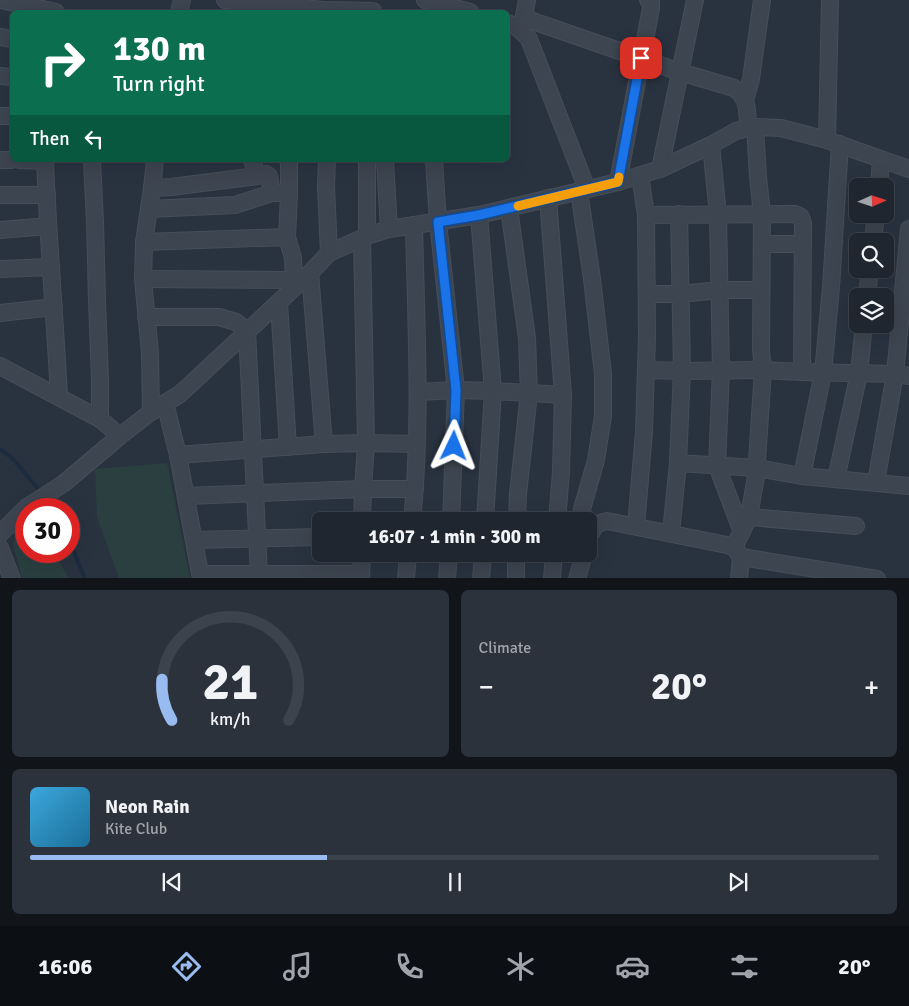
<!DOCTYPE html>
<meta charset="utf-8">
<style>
body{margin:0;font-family:Signika,sans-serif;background:#2c323c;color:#f1f3f6;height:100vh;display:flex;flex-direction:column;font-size:19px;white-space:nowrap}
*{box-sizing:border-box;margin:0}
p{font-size:16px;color:#a1a5ab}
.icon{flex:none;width:28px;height:28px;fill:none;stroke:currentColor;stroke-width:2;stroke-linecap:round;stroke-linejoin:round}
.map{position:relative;height:578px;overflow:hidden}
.side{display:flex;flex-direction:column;gap:12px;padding:12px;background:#11151a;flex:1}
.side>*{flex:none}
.top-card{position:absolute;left:10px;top:10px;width:500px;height:152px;border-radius:8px;box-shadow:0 5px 20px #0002,0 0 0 1px #3c434c;background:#0b6e4f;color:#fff;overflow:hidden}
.needle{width:32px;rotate:87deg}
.tools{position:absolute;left:849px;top:178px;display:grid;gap:10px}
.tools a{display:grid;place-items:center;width:45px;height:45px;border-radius:8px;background:#1f2630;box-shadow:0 5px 20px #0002,0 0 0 1px #3c434c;font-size:25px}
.speed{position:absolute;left:15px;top:498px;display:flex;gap:10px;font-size:25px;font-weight:700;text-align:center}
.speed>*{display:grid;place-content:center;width:65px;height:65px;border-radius:50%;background:#1f2630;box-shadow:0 5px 20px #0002,0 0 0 1px #3c434c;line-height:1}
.speed .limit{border:8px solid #d22;background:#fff;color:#111}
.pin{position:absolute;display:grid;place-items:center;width:42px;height:42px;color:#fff;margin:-21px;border-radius:10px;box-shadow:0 2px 8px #0006}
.me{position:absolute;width:55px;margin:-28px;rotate:2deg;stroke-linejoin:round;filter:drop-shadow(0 0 4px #0008)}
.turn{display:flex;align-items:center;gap:18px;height:105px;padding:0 20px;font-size:22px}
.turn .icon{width:65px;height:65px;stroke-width:2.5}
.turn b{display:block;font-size:35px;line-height:42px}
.then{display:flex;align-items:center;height:48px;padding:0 20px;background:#0003;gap:10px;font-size:19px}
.big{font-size:38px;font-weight:800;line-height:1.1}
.side .tile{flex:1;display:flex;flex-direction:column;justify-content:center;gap:8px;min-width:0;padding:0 18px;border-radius:8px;background:#2c323c}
.side .dial{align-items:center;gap:0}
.dial svg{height:130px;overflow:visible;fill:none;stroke:#3c434c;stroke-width:7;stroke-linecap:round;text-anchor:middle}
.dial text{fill:#f1f3f6;stroke:none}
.song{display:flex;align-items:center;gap:15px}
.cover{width:60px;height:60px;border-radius:8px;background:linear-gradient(135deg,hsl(200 70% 55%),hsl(200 70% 35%))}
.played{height:5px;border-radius:2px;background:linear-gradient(90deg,#98bcf0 35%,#3c434c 35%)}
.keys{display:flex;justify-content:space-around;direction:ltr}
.heat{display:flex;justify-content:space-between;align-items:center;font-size:28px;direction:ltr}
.side .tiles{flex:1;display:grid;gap:12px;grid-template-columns:1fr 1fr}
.tile:last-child{grid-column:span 2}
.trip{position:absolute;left:312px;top:512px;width:285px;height:50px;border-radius:8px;background:#1f2630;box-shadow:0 5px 20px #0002,0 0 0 1px #3c434c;font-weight:800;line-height:50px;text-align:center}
.tabs{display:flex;height:80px;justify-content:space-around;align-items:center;background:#0c0f13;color:#a1a5ab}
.tabs .icon{width:35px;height:35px}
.tabs .on{color:#98bcf0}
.tabs b{font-size:22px;color:#f1f3f6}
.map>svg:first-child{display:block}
.green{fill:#2b3f41}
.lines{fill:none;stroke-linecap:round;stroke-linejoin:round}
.stream{stroke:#1c2b3e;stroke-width:4}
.minor-casing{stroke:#464e59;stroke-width:18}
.minor{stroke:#3d4550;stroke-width:16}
.route-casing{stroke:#114b97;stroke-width:12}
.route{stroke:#1a73e8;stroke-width:9}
.slow{stroke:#f59e0b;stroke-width:9}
</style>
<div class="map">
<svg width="909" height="579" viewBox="0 0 909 579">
<rect width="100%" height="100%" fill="#293340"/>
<g class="green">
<path d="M167,463L190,578H119L97,517L95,469Z"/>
<path d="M26,521V551H52L69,578H22L13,544L16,531Z"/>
</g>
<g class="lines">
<g class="stream">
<path d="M0,449L12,458L41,492"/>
<path d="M47,499L55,509"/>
<path d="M69,540L85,579"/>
</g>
<defs>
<g id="minor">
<path d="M1,0L56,12"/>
<path d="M225,0L323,10L373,11"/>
<path d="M425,0L470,12"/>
<path d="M179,12L182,0"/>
<path d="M524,18L680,72L734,88C749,99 747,110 748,128"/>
<path d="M508,23C517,26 523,32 529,39L587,189"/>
<path d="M522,27L527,0"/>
<path d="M0,37L12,39"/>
<path d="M0,76L12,77"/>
<path d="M745,100L751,79L762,0"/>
<path d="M0,116H12"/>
<path d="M827,140L830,0"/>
<path d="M711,145L718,215L721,370L717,466L742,532"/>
<path d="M0,160H12"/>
<path d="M19,160L45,161"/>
<path d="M45,160C48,239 55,318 59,397"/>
<path d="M92,160L95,222L97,300L100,380V419"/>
<path d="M327,160L326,186L329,253"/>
<path d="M367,160V236"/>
<path d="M385,160L389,229"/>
<path d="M434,160L438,222L456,390L451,521"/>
<path d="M660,169L695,0"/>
<path d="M257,176L266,174L269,176L272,193"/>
<path d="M618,182L651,8V2L648,0"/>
<path d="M879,186L881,160"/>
<path d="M152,188L171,187L257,176L252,160"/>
<path d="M579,191L592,279L603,374V416L596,460L582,509V513L588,521"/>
<path d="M0,195H47"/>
<path d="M289,195V160"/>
<path d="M548,198L563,395"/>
<path d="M509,208L527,338L529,393L518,494L517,521"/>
<path d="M149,209L235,205L272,193H281L289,195L287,237"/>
<path d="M679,214L682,371L678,463L757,468L802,476L909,486"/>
<path d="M479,215L493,391L485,521"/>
<path d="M646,215L795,214L801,217L803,223L802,372"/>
<path d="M0,230L48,226"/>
<path d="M362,238L366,443L363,489L362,521"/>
<path d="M873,241L876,214"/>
<path d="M144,242L152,188L155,160"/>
<path d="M762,244H803"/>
<path d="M0,269L51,267"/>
<path d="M310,273L324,444"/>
<path d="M143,279L294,280"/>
<path d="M647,294H681L719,290H761"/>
<path d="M867,296L870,269"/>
<path d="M279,303L288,447"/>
<path d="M0,313L54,307"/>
<path d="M146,317H219L236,322L247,331L259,574"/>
<path d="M0,366L100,419L120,436"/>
<path d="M646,370L682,371L763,370L802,372L895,374L909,376"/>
<path d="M418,392L456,390L493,391L563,395L561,472L557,521"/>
<path d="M165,403L178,455L201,579"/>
<path d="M151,412L150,353L143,279L144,242L287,237L293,258L294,280L300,283"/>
<path d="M178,455L324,444L366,443L416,444"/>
<path d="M802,476L823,373L831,287L840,144"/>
<path d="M836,479L859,373L864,324"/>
<path d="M876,482L895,374L909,229"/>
<path d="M186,496L363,489H415"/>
<path d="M749,517L856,526"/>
<path d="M412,521C422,423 416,324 414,225"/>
<path d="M636,526L644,432L647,336L646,215L640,175"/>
<path d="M671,533L678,463"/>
<path d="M0,534L27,507L63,484L120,436L151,412L180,394L310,273L329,253L367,236L389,229L479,215L618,182L660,169L711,145L736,131L748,128L755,127L781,128L827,140L909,169"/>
<path d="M589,537C594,527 596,523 607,521L727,545L734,547L741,557L739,579"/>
<path d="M194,540L321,537"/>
<path d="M734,547L749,517L756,476L763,370L761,349L762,214L758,177L755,127"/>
<path d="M0,548L12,579"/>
<path d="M741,557L877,579"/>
<path d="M201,574H361"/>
<path d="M361,579L362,554"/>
<path d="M406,579L408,554"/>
<path d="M447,579L449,554"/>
<path d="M481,579L483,554"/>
<path d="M516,579V554"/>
<path d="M552,579L554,554"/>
<path d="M577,579L584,554"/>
</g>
</defs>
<use href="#minor" class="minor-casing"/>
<use href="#minor" class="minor"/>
</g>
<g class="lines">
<defs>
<path id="route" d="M454,446L456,390L438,222L479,215L618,182L641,58"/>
</defs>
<use href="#route" class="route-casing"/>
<use href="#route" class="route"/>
<path class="slow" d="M518,206L618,182L619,177"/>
</g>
</svg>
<div class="tools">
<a><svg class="needle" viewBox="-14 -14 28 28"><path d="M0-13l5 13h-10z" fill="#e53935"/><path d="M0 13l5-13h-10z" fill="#a1a5ab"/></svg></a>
<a><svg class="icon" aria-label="search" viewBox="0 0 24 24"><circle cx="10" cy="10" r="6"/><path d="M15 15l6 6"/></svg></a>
<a><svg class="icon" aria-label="layers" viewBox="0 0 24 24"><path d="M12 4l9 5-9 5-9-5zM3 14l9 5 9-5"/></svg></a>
</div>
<div class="speed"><div class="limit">30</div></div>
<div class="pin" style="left:641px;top:58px;background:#d93025"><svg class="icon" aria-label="arrive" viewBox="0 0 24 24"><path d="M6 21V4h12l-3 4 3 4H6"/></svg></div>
<svg class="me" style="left:454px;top:446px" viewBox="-20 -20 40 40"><path d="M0-17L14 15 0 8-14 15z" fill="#1a73e8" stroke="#fff" stroke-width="4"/></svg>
<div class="trip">16:07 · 1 min · 300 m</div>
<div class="top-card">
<div class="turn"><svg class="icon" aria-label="right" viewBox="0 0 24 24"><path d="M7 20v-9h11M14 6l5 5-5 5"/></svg><div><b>130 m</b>Turn right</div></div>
<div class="then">Then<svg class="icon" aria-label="left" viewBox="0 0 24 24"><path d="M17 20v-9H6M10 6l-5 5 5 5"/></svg></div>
</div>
</div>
<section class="side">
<div class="tiles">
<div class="tile dial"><svg viewBox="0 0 100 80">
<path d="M14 69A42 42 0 1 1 86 69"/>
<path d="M14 69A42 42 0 0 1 8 44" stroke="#98bcf0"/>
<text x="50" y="56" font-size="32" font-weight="700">21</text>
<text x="50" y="72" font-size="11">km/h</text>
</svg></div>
<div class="tile"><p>Climate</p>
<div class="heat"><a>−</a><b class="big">20°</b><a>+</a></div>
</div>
<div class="tile">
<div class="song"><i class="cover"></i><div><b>Neon Rain</b><p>Kite Club</p></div></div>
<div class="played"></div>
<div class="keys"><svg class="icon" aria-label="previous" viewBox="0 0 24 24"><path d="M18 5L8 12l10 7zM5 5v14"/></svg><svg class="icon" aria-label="pause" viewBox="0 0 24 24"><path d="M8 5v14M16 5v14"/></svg><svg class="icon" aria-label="next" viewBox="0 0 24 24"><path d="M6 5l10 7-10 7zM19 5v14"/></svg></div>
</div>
</div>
</section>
<nav class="tabs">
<b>16:06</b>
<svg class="icon on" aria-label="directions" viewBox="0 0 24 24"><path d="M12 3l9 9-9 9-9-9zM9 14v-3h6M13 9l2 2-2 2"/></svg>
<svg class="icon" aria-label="music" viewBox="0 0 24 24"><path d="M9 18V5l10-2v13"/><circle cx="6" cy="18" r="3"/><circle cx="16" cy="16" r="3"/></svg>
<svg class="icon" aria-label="phone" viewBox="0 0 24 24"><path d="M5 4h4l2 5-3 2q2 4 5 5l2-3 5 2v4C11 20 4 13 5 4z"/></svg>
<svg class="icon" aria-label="climate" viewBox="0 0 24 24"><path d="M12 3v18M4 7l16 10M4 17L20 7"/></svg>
<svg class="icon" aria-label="car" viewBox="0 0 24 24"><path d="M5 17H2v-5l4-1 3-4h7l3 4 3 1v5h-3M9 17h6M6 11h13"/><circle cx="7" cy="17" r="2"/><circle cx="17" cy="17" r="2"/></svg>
<svg class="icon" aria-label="filters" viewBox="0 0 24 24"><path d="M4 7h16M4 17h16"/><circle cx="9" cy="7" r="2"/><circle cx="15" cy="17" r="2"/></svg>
<b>20°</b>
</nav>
